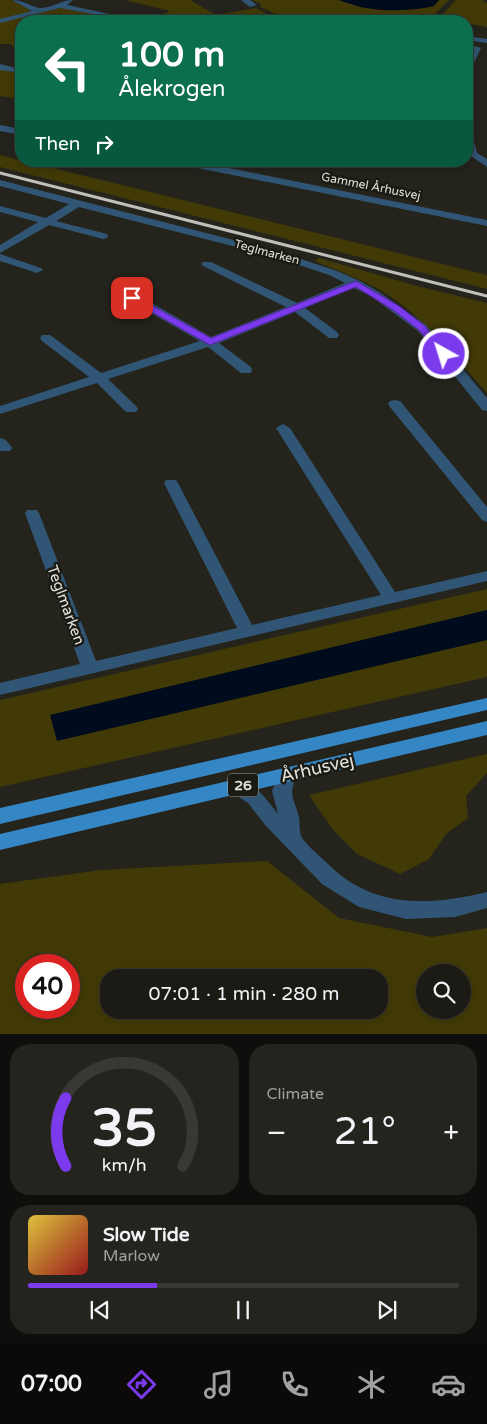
<!DOCTYPE html>
<meta charset="utf-8">
<style>
body{margin:0;font-family:"Varela Round",sans-serif;background:#24231e;color:#f1f3f6;height:100vh;display:flex;flex-direction:column;font-size:19px;white-space:nowrap}
*{box-sizing:border-box;margin:0}
p{font-size:16px;color:#a0a1a0}
.icon{flex:none;width:28px;height:28px;fill:none;stroke:currentColor;stroke-width:2;stroke-linecap:round;stroke-linejoin:round}
.map{position:relative;height:1034px;overflow:hidden}
.details{display:flex;flex-direction:column;gap:10px;padding:10px;background:#0f0e0c;flex:1}
.details>*{flex:none}
.top-card{position:absolute;left:15px;top:15px;width:458px;height:152px;border-radius:20px;box-shadow:0 2px 12px #0003,0 0 0 1px #393834;background:#0b6e4f;color:#fff;overflow:hidden}
.buttons{position:absolute;left:416px;top:964px;display:grid;gap:10px}
.buttons a{display:grid;place-items:center;width:55px;height:55px;border-radius:50%;background:#1b1a15;box-shadow:0 2px 12px #0003,0 0 0 1px #393834;font-size:25px}
.speed{position:absolute;left:15px;top:954px;display:flex;gap:10px;font-size:25px;font-weight:700;text-align:center}
.speed>*{display:grid;place-content:center;width:65px;height:65px;border-radius:50%;background:#1b1a15;box-shadow:0 2px 12px #0003,0 0 0 1px #393834;line-height:1}
.speed .limit{border:8px solid #d22;background:#fff;color:#111}
.pin{position:absolute;display:grid;place-items:center;width:42px;height:42px;color:#fff;margin:-21px;border-radius:10px;box-shadow:0 2px 8px #0006}
.me{position:absolute;width:55px;margin:-28px;rotate:321deg;stroke-linejoin:round;filter:drop-shadow(0 0 4px #0008)}
.turn{display:flex;align-items:center;gap:18px;height:105px;padding:0 20px;font-size:22px}
.turn .icon{width:65px;height:65px;stroke-width:2.5}
.turn b{display:block;font-size:35px;line-height:42px}
.then{display:flex;align-items:center;height:48px;padding:0 20px;background:#0003;gap:10px;font-size:19px}
.big{font-size:38px;font-weight:600;line-height:1.1}
.details .card{flex:1;display:flex;flex-direction:column;justify-content:center;gap:8px;min-width:0;padding:0 18px;border-radius:20px;background:#24231e}
.details .dial{align-items:center;gap:0}
.dial svg{height:130px;overflow:visible;fill:none;stroke:#393834;stroke-width:7;stroke-linecap:round;text-anchor:middle}
.dial text{fill:#f1f3f6;stroke:none}
.song{display:flex;align-items:center;gap:15px}
.cover{width:60px;height:60px;border-radius:8px;background:linear-gradient(135deg,hsl(50 70% 55%),hsl(0 70% 35%))}
.played{height:5px;border-radius:2px;background:linear-gradient(90deg,#7c3aed 30%,#393834 30%)}
.keys{display:flex;justify-content:space-around;direction:ltr}
.heat{display:flex;justify-content:space-between;align-items:center;font-size:28px;direction:ltr}
.details .tiles{flex:1;display:grid;gap:10px;grid-template-columns:1fr 1fr}
.card:last-child{grid-column:span 2}
.trip{position:absolute;left:100px;top:969px;width:288px;height:50px;border-radius:20px;background:#1b1a15;box-shadow:0 2px 12px #0003,0 0 0 1px #393834;font-weight:600;line-height:50px;text-align:center}
.tabs{display:flex;height:80px;justify-content:space-around;align-items:center;background:#0b0a08;color:#a0a1a0}
.tabs .icon{width:35px;height:35px}
.tabs .on{color:#7c3aed}
.tabs b{font-size:22px;color:#f1f3f6}
.map>svg:first-child{display:block}
.green{fill:#423a06;fill-rule:evenodd}
.water{fill:#000b1e}
.lines{fill:none;stroke-linecap:round;stroke-linejoin:round}
.minor{fill:#315574;fill-rule:evenodd}
.major{fill:#3586c5;fill-rule:evenodd}
.rail{stroke:#c0bfba;stroke-width:3}
.route{fill:#7c3aed;stroke:#51269a}
.labels{text-anchor:middle;dominant-baseline:central;stroke-width:5;stroke-linejoin:round;paint-order:stroke}
.far-street-label{font-size:12px;fill:#e3e2dd;stroke:#1b1a13}
.shield{fill:#1b1a13;stroke:#a7a6a0;stroke-width:1}
.shield-label{font-size:14px;font-weight:bold;fill:#e3e2dd}
.street-label{font-size:15px;fill:#e3e2dd;stroke:#1b1a13}
.near-street-label{font-size:18px;fill:#e3e2dd;stroke:#1b1a13}
</style>
<div class="map">
<svg width="487" height="1034" viewBox="0 0 487 1034">
<rect width="100%" height="100%" fill="#24231c"/>
<g class="green">
<path d="M0,0H11L29,9L31,12L0,20Z"/>
<path d="M125,0H190L216,15L256,8L271,16L244,21H124L132,18L149,20L170,11Z"/>
<path d="M252,0H339L363,8L397,10L433,6L439,0H449L428,21H291L260,7L261,4Z"/>
<path d="M456,0H482L487,3V27L466,23V21L442,19V15Z"/>
<path d="M60,8L115,18L116,20L123,21H21V52L16,51L11,44H0V22Z"/>
<path d="M0,69L21,72V99L0,96Z"/>
<path d="M0,155L487,275V289L0,167Z"/>
<path d="M319,258L417,286L487,303V393C455,357 426,319 385,293C364,280 338,271 315,261Z"/>
<path d="M487,589V677L0,787V700Z"/>
<path d="M487,754V773L466,796L468,818L446,834L429,859L400,874L357,854L333,830L309,795Z"/>
<path d="M267,861L339,918L432,937L487,928V1034H0V884L101,870ZM26,965H69V1008H26ZM425,972H462V1010H425ZM109,978H379V1010H109Z"/>
</g>
<g class="water">
<path d="M339,0H439L434,6C402,13 369,12 339,0Z"/>
<path d="M487,610V640L57,741L50,715Z"/>
</g>
<g class="lines">
<g class="minor">
<path d="M12,0C24,0 35,9 42,8C54,7 62,0 73,0L67,5L129,18L125,20L60,8L0,23V19L32,11Z"/>
<path d="M241,0H250L257,5L250,7Z"/>
<path d="M274,16H280L288,21L274,20Z"/>
<path d="M466,36L487,39V43L466,40Z"/>
<path d="M474,46L481,48L470,71L466,73V62Z"/>
<path d="M0,64L21,69V73L0,70Z"/>
<path d="M0,125L21,129V135L0,131Z"/>
<path d="M466,127L471,130L477,153L487,159V167L468,154Z"/>
<path d="M173,161H194L487,220V226L178,164Z"/>
<path d="M0,180L280,252L337,271L360,281L379,292L426,325L487,398V411L482,410L418,331L371,296L354,288L305,308L337,332L339,335L337,338H329L295,312L219,343L251,367L252,370L251,373H241L208,347L108,379L136,406L138,409L136,412H126L97,383L0,414V406L89,377L42,341L40,338L42,335H50L101,373L200,341L128,300L126,297L128,294H136L211,337L286,307L203,266L201,264L203,262H211L297,303L345,283L329,275L272,256L79,207L56,221L107,234L108,236L107,238L103,239L49,225L0,253V245L38,222L0,212V206L46,218L69,204L0,186Z"/>
<path d="M0,254L41,268L43,270L37,273L0,261Z"/>
<path d="M395,400L400,401L487,507V522L482,520L390,407L388,404L390,401Z"/>
<path d="M283,424L290,428L395,592L487,571V581L0,695V683L80,664L25,513L27,510H37L39,513L96,661L237,628L164,483L166,480H176L178,483L252,625L381,595L276,428Z"/>
<path d="M0,438C6,439 9,443 12,448L10,451H0Z"/>
<path d="M288,767L295,769L297,774C288,798 293,794 299,817C300,823 299,830 301,836C304,843 321,857 327,863C372,909 429,906 487,892V908L455,917L406,919L359,907L322,884L266,826L248,803L229,791L227,786L229,781C250,775 267,800 278,814L272,791L281,769Z"/>
</g>
<g class="major">
<path d="M487,698V710L0,824V808Z"/>
<path d="M487,721V735L0,850V834Z"/>
</g>
<path class="rail" d="M0,173L487,296"/>
</g>
<path class="route" d="M356,281L399,306L425,326L447,352V357H440L419,330L393,310L356,287L210,345L127,298L132,295L135,296L211,338Z"/>
<g class="labels">
<g class="far-street-label">
<text transform="translate(371 186) rotate(11)">Gammel Århusvej</text>
<text transform="translate(267 252) rotate(15)">Teglmarken</text>
</g>
<rect class="shield" x="228" y="773.5" width="30" height="23" rx="4"/>
<g class="shield-label">
<text x="243" y="785">26</text>
</g>
<g class="street-label">
<text transform="translate(66 605) rotate(70)">Teglmarken</text>
</g>
<g class="near-street-label">
<text transform="translate(317 768) rotate(-13)">Århusvej</text>
</g>
</g>
</svg>
<div class="buttons">
<a><svg class="icon" aria-label="search" viewBox="0 0 24 24"><circle cx="10" cy="10" r="6"/><path d="M15 15l6 6"/></svg></a>
</div>
<div class="speed"><div class="limit">40</div></div>
<div class="pin" style="left:132px;top:298px;background:#d93025"><svg class="icon" aria-label="arrive" viewBox="0 0 24 24"><path d="M6 21V4h12l-3 4 3 4H6"/></svg></div>
<svg class="me" style="left:444px;top:354px" viewBox="-20 -20 40 40"><circle r="17" fill="#7c3aed" stroke="#fff" stroke-width="3"/><path d="M0-11L8 9 0 5-8 9z" fill="#fff"/></svg>
<div class="trip">07:01 · 1 min · 280 m</div>
<div class="top-card">
<div class="turn"><svg class="icon" aria-label="left" viewBox="0 0 24 24"><path d="M17 20v-9H6M10 6l-5 5 5 5"/></svg><div><b>100 m</b>Ålekrogen</div></div>
<div class="then">Then<svg class="icon" aria-label="right" viewBox="0 0 24 24"><path d="M7 20v-9h11M14 6l5 5-5 5"/></svg></div>
</div>
</div>
<section class="details">
<div class="tiles">
<div class="card dial"><svg viewBox="0 0 100 80">
<path d="M14 69A42 42 0 1 1 86 69"/>
<path d="M14 69A42 42 0 0 1 14 27" stroke="#7c3aed"/>
<text x="50" y="56" font-size="32" font-weight="700">35</text>
<text x="50" y="72" font-size="11">km/h</text>
</svg></div>
<div class="card"><p>Climate</p>
<div class="heat"><a>−</a><b class="big">21°</b><a>+</a></div>
</div>
<div class="card">
<div class="song"><i class="cover"></i><div><b>Slow Tide</b><p>Marlow</p></div></div>
<div class="played"></div>
<div class="keys"><svg class="icon" aria-label="previous" viewBox="0 0 24 24"><path d="M18 5L8 12l10 7zM5 5v14"/></svg><svg class="icon" aria-label="pause" viewBox="0 0 24 24"><path d="M8 5v14M16 5v14"/></svg><svg class="icon" aria-label="next" viewBox="0 0 24 24"><path d="M6 5l10 7-10 7zM19 5v14"/></svg></div>
</div>
</div>
</section>
<nav class="tabs">
<b>07:00</b>
<svg class="icon on" aria-label="directions" viewBox="0 0 24 24"><path d="M12 3l9 9-9 9-9-9zM9 14v-3h6M13 9l2 2-2 2"/></svg>
<svg class="icon" aria-label="music" viewBox="0 0 24 24"><path d="M9 18V5l10-2v13"/><circle cx="6" cy="18" r="3"/><circle cx="16" cy="16" r="3"/></svg>
<svg class="icon" aria-label="phone" viewBox="0 0 24 24"><path d="M5 4h4l2 5-3 2q2 4 5 5l2-3 5 2v4C11 20 4 13 5 4z"/></svg>
<svg class="icon" aria-label="climate" viewBox="0 0 24 24"><path d="M12 3v18M4 7l16 10M4 17L20 7"/></svg>
<svg class="icon" aria-label="car" viewBox="0 0 24 24"><path d="M5 17H2v-5l4-1 3-4h7l3 4 3 1v5h-3M9 17h6M6 11h13"/><circle cx="7" cy="17" r="2"/><circle cx="17" cy="17" r="2"/></svg>
</nav>
